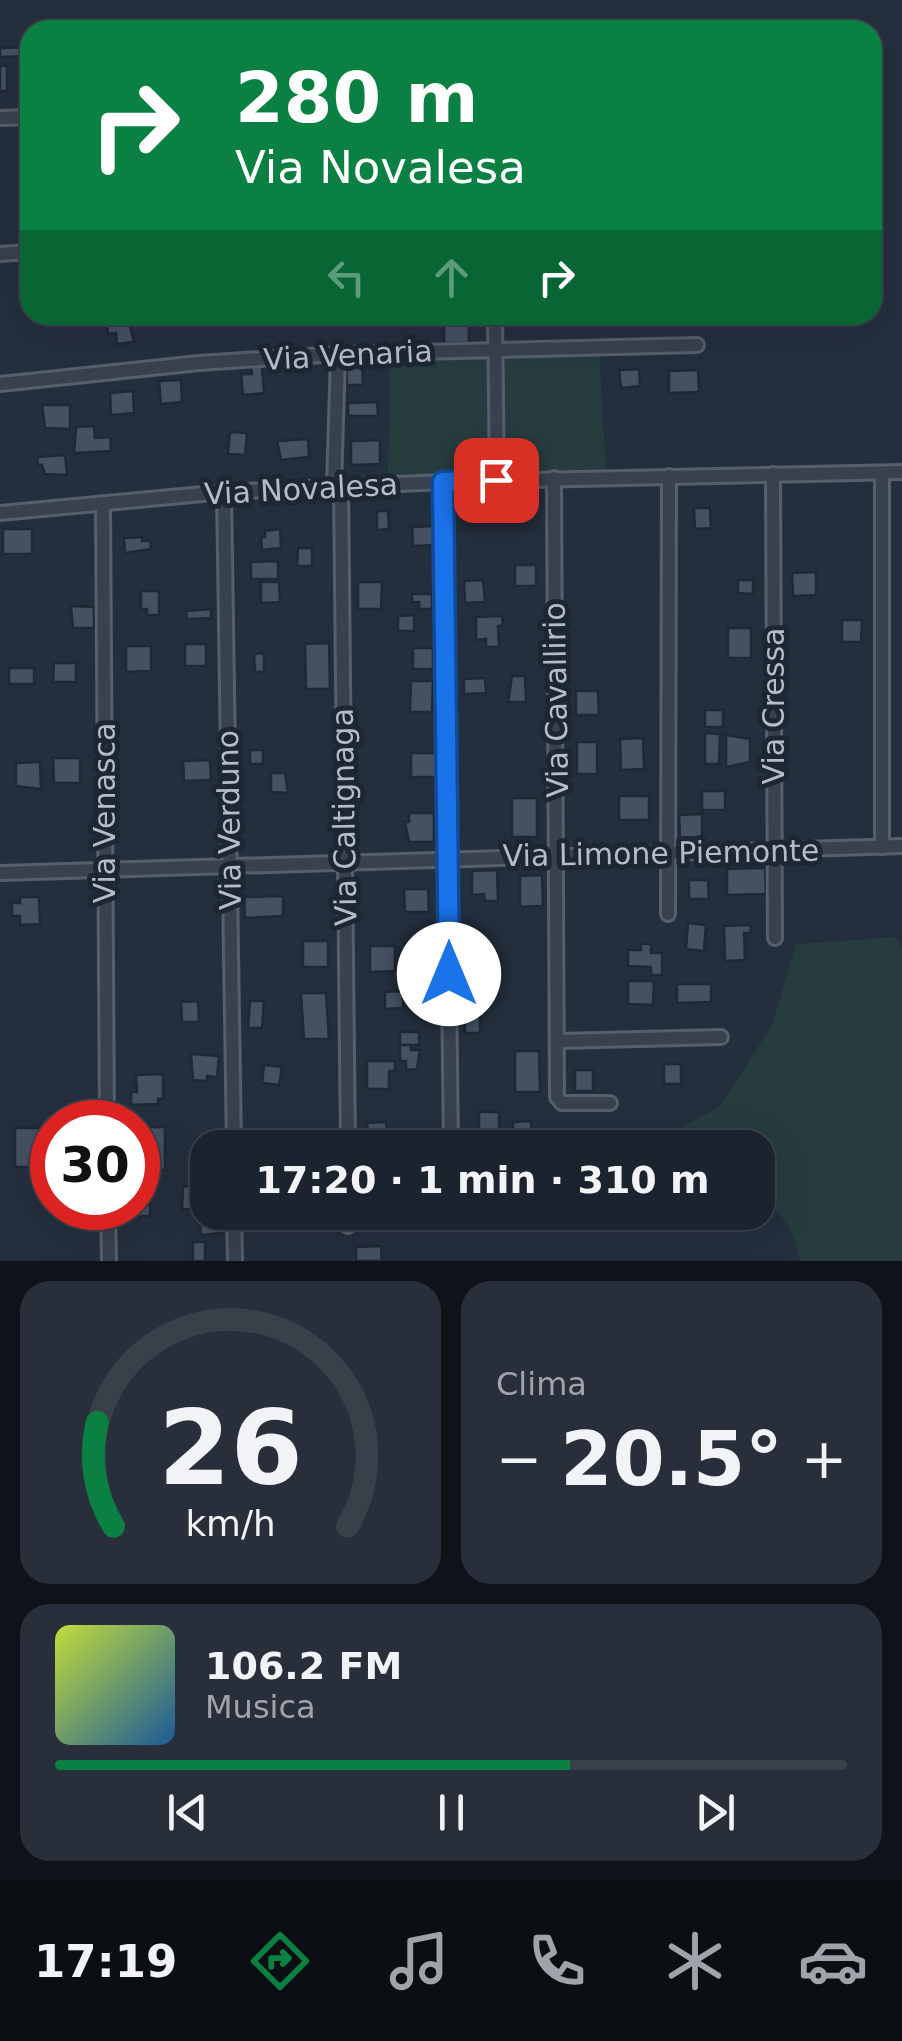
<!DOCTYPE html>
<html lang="it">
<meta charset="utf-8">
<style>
body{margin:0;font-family:"DejaVu Sans",sans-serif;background:#282f3a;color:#f1f3f6;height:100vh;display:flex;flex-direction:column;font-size:38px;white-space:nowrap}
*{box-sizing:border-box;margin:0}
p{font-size:32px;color:#a0a4aa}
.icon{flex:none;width:55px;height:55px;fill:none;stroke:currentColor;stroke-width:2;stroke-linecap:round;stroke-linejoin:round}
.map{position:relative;height:1261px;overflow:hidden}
.panel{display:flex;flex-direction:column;gap:20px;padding:20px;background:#0f1319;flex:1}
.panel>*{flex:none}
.top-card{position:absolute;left:20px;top:20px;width:862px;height:305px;border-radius:30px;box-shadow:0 10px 40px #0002,0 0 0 2px #39404a;background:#0b8043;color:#fff;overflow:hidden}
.speed{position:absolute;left:30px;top:1100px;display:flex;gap:20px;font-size:50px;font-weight:700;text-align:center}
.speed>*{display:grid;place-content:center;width:130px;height:130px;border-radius:50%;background:#1b232e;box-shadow:0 10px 40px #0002,0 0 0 2px #39404a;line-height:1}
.speed .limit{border:15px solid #d22;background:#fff;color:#111}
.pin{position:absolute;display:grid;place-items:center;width:85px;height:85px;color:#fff;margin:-42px;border-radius:20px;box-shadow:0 5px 15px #0006}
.me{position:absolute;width:110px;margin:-55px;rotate:0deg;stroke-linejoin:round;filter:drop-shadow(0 0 8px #0008)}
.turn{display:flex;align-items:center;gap:35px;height:210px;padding:0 50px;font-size:45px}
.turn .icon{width:130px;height:130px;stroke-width:2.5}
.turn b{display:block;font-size:70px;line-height:85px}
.lanes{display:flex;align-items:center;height:95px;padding:0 50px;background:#0003;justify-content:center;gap:50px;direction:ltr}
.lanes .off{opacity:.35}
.big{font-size:75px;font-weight:700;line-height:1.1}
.panel .widget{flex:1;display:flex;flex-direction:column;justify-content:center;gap:15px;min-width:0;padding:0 35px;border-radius:30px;background:#282f3a}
.panel .dial{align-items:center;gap:0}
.dial svg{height:260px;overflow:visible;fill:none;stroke:#39404a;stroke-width:7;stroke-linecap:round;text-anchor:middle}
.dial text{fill:#f1f3f6;stroke:none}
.song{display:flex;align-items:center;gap:30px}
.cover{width:120px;height:120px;border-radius:15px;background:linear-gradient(135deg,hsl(70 70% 55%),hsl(210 70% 35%))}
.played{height:10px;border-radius:5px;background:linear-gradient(90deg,#0b8043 65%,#39404a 65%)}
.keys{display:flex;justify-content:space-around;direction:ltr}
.heat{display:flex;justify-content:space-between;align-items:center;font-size:55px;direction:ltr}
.panel .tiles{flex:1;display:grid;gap:20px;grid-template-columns:1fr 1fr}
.widget:last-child{grid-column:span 2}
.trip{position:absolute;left:190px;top:1130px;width:585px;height:100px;border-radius:30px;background:#1b232e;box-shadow:0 10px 40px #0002,0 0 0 2px #39404a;font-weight:700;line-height:100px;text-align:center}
.tab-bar{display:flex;height:160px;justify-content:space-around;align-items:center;background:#0b0e12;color:#a0a4aa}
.tab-bar .icon{width:70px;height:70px}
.tab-bar .current{color:#0b8043}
.tab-bar b{font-size:45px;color:#f1f3f6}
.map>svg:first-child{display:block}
.green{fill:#263c3f}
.building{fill:#455162;stroke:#1f2835;stroke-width:2.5}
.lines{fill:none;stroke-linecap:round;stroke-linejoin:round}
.minor-casing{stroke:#565f6c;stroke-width:18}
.minor{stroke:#38414e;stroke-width:12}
.route-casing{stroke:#114b97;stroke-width:25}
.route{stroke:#1a73e8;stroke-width:18}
.labels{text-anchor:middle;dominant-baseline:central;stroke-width:10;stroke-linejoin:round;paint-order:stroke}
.street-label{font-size:30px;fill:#b4bcc9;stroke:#1d2633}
</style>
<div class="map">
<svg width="902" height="1261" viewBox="0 0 902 1261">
<rect width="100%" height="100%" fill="#242f3e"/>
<g class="green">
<path d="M599,353L606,470L501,472L502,354Z"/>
<path d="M490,356L488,472L388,477L390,357Z"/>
<path d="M896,937L902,949V1261H800C794,1236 786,1209 758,1203V1148L664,1147L671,1134L721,1105L772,1025L796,944Z"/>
</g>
<g class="building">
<path d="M30,47V56L0,57V48Z"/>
<rect x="0" y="66" width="7" height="25"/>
<path d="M128,317L134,342L117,344L116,333L108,334L106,319Z"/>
<path d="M444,321L469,326V343H444Z"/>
<path d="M346,360H362L363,385H347Z"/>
<path d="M262,366L264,393L243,395L241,374H252L251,367Z"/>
<path d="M639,369L640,386L621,388L619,370Z"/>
<path d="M698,370L699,392L669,393V371Z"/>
<path d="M181,380L182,402L161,404L159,381Z"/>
<path d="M133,391L134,413L111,415L110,393Z"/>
<path d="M377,402L378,416H348V403Z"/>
<path d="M42,405H70V429L45,428Z"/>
<path d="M94,426L95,438L110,437L111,451L74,453L76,427Z"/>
<path d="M230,432L247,433L245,455L228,454Z"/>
<path d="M308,439L309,457L281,460L277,441Z"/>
<path d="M380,440V464L351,465V441Z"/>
<path d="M65,455L67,475L45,474L42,465H38L37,457Z"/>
<path d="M694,508H710L711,528L695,529Z"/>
<path d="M377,511H388L389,529L377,530Z"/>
<path d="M435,526L436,545L413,546L412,527Z"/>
<rect x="3" y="529" width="29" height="25"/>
<path d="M280,529L281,548L262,550L261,537H265V531Z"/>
<path d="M142,537V541H150L151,549L125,553L124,538Z"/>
<path d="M298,548H312V566H297Z"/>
<path d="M278,561V579H251V562Z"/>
<rect x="515" y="565" width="21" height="21"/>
<path d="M816,572V595L793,596L792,573Z"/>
<path d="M483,580L485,602L465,603L464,581Z"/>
<path d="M738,580H753V594L738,593Z"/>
<path d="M261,582H279L280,602L261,603Z"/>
<path d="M358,582H382L381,609H358Z"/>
<path d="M141,591H159V615H147V609H141Z"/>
<path d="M412,594H432V609H419V602H412Z"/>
<path d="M71,606L94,607V628H73Z"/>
<path d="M211,609V618L187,619L186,611Z"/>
<path d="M414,615V631H398V616Z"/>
<path d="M502,616L503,625L498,626L499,647H486V639L476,640V617Z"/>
<path d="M842,620H862L861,642H842Z"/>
<rect x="728" y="628" width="23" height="30"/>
<path d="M329,643L330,689H306L305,644Z"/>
<rect x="185" y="644" width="21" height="22"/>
<path d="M126,646H151V671L126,672Z"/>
<rect x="413" y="648" width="20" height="21"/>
<path d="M264,653V672H255L254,654Z"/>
<path d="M54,663H76V682H53Z"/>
<rect x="9" y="668" width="25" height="16"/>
<path d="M512,676H525L526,702H508Z"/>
<path d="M485,678L486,693L464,694V679Z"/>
<path d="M411,681H433L432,712H410Z"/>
<path d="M576,691H598L599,715H576Z"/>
<rect x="705" y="710" width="18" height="17"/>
<path d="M705,733L720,734L719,764H705Z"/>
<path d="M726,735L750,739V762L726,767Z"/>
<path d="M643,738L644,769L621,770L620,739Z"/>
<rect x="577" y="742" width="20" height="32"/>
<rect x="250" y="750" width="13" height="14"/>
<rect x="411" y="753" width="27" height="24"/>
<path d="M53,758H80V783H54Z"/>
<path d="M210,760L211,780L184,781L183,761Z"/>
<path d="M40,762L41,789L16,786V763Z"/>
<path d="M271,773H285L288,793L271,792Z"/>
<rect x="702" y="791" width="23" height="19"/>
<rect x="619" y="796" width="30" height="24"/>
<rect x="512" y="798" width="25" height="39"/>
<path d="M409,813H434V842H409L405,822H409Z"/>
<path d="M702,814V837L680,838L679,815Z"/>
<path d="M765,868L766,894L727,895V869Z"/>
<path d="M497,870L498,901H485L484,894L472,895V871Z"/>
<path d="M542,875L543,906L520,907V876Z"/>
<path d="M689,880H708L709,899H689Z"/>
<path d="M404,889H428L429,912H405Z"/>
<path d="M283,896V916L245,918L244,897Z"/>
<path d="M20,897H39L40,924L20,925V916H12V903H20Z"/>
<path d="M688,923L706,925L704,951L686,949Z"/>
<path d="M750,925L751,933H744L745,960L725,961L724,926Z"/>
<rect x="303" y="941" width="25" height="26"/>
<path d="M429,942L430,962H409L408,943Z"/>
<path d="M641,944H651V953H662V975H651V967L628,966V950H641Z"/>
<path d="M370,946H395V971L370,972Z"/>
<path d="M628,981H654L653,1005L628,1004Z"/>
<path d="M677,984H711V1002L677,1003Z"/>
<path d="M403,991V1008L385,1009V992Z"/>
<path d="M301,993H326L329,1039H304Z"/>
<path d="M198,1001L199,1022H182L181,1002Z"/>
<path d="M250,1001H264L262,1028H248Z"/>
<path d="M480,1016V1033H465V1017Z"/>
<rect x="400" y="1032" width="19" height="13"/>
<path d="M400,1045H411V1050H420L417,1069L406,1070V1061H400Z"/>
<path d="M515,1051H539L540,1092H515Z"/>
<path d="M191,1054L219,1056L217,1077L207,1076V1081L193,1080Z"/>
<path d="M367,1061H395V1071H389V1089H367Z"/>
<rect x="664" y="1064" width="17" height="20"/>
<path d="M264,1065L282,1067L279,1085L262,1083Z"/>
<rect x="575" y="1070" width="18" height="21"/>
<path d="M163,1074V1098L158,1099V1104L131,1105V1092H137L136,1075Z"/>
<rect x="479" y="1112" width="20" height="19"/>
<path d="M531,1121L532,1148H513V1122Z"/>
<path d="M386,1122L387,1133H368L367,1123Z"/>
<rect x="138" y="1127" width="27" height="43"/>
<rect x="15" y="1128" width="27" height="39"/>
<path d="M642,1129L643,1144L622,1145L621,1130Z"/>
<rect x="563" y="1136" width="17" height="12"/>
<path d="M401,1143V1148H355V1144Z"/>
<path d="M183,1186L208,1187V1210L182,1209Z"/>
<path d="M138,1199H150V1216H127V1208H138Z"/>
<path d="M222,1221L223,1233L201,1235L200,1223Z"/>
<rect x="193" y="1242" width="12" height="19"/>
<path d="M381,1246L382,1261H356V1247Z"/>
</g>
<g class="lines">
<defs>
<g id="minor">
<path d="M0,118L30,117"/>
<path d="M0,254L30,252"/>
<path d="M495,315L497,480"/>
<path d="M0,384L199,363L338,354L697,345"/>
<path d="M773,474L775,938"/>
<path d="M554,478L557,1097L562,1103H610"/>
<path d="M443,482L451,1148"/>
<path d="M334,487L338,354"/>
<path d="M341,487L348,1148"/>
<path d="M224,492L234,1148"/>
<path d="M103,504L107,1122"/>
<path d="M0,513L224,492L443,482L902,472"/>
<path d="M882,847V473"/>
<path d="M0,873L902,846"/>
<path d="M668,914L669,476"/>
<path d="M558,1041L721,1037"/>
<path d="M108,1208L109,1261"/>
<path d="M234,1212L235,1261"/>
<path d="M348,1212V1226"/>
</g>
</defs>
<use href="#minor" class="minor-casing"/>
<use href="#minor" class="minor"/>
</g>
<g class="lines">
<defs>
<path id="route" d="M449,974L443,482L496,480"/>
</defs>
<use href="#route" class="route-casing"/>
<use href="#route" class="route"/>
</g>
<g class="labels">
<g class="street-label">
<text transform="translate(348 355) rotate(-3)">Via Venaria</text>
<text transform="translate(301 489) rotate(-3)">Via Novalesa</text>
<text transform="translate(556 700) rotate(-91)">Via Cavallirio</text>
<text transform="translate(773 706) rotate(-90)">Via Cressa</text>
<text transform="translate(104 813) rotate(-90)">Via Venasca</text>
<text transform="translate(344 817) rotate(-91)">Via Caltignaga</text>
<text transform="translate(229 820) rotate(-91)">Via Verduno</text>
<text transform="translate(661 853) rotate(-1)">Via Limone Piemonte</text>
</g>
</g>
</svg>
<div class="speed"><div class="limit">30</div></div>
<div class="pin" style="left:496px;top:480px;background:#d93025"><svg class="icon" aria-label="arrive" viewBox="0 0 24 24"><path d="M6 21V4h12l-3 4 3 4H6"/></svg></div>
<svg class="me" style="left:449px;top:974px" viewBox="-20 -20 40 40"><circle r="19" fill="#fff"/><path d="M0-13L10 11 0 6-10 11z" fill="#1a73e8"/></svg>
<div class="trip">17:20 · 1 min · 310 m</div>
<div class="top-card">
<div class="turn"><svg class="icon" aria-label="right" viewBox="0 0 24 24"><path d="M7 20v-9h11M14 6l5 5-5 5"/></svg><div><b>280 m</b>Via Novalesa</div></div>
<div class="lanes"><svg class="icon off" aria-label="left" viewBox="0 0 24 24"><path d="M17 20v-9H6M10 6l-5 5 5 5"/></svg><svg class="icon off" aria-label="ahead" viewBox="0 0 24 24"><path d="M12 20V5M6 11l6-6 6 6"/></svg><svg class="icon" aria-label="right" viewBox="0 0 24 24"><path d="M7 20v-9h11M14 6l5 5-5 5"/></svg></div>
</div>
</div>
<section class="panel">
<div class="tiles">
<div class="widget dial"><svg viewBox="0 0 100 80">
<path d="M14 69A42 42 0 1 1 86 69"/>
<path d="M14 69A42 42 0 0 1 9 37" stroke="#0b8043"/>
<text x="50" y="56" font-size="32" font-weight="700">26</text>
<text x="50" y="72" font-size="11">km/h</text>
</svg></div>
<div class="widget"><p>Clima</p>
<div class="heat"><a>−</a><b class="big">20.5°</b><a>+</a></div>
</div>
<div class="widget">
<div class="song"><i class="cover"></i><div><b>106.2 FM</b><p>Musica</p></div></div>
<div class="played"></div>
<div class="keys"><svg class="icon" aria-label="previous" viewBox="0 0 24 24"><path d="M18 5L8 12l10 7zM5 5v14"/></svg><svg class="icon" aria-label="pause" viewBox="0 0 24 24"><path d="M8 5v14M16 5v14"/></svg><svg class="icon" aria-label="next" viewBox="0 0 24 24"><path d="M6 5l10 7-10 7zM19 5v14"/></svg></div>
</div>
</div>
</section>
<nav class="tab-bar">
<b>17:19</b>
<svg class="icon current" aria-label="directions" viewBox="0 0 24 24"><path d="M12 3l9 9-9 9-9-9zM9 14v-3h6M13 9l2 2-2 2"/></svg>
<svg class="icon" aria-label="music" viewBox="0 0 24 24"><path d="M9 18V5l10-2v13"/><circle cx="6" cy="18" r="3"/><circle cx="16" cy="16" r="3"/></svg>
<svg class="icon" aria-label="phone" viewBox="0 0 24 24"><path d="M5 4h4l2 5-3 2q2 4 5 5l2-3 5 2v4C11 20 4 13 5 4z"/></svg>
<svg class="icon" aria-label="climate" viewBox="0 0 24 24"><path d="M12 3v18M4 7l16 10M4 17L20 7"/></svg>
<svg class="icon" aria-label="car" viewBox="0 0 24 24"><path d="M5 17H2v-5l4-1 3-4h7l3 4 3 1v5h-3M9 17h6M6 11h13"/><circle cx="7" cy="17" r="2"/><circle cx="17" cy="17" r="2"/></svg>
</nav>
